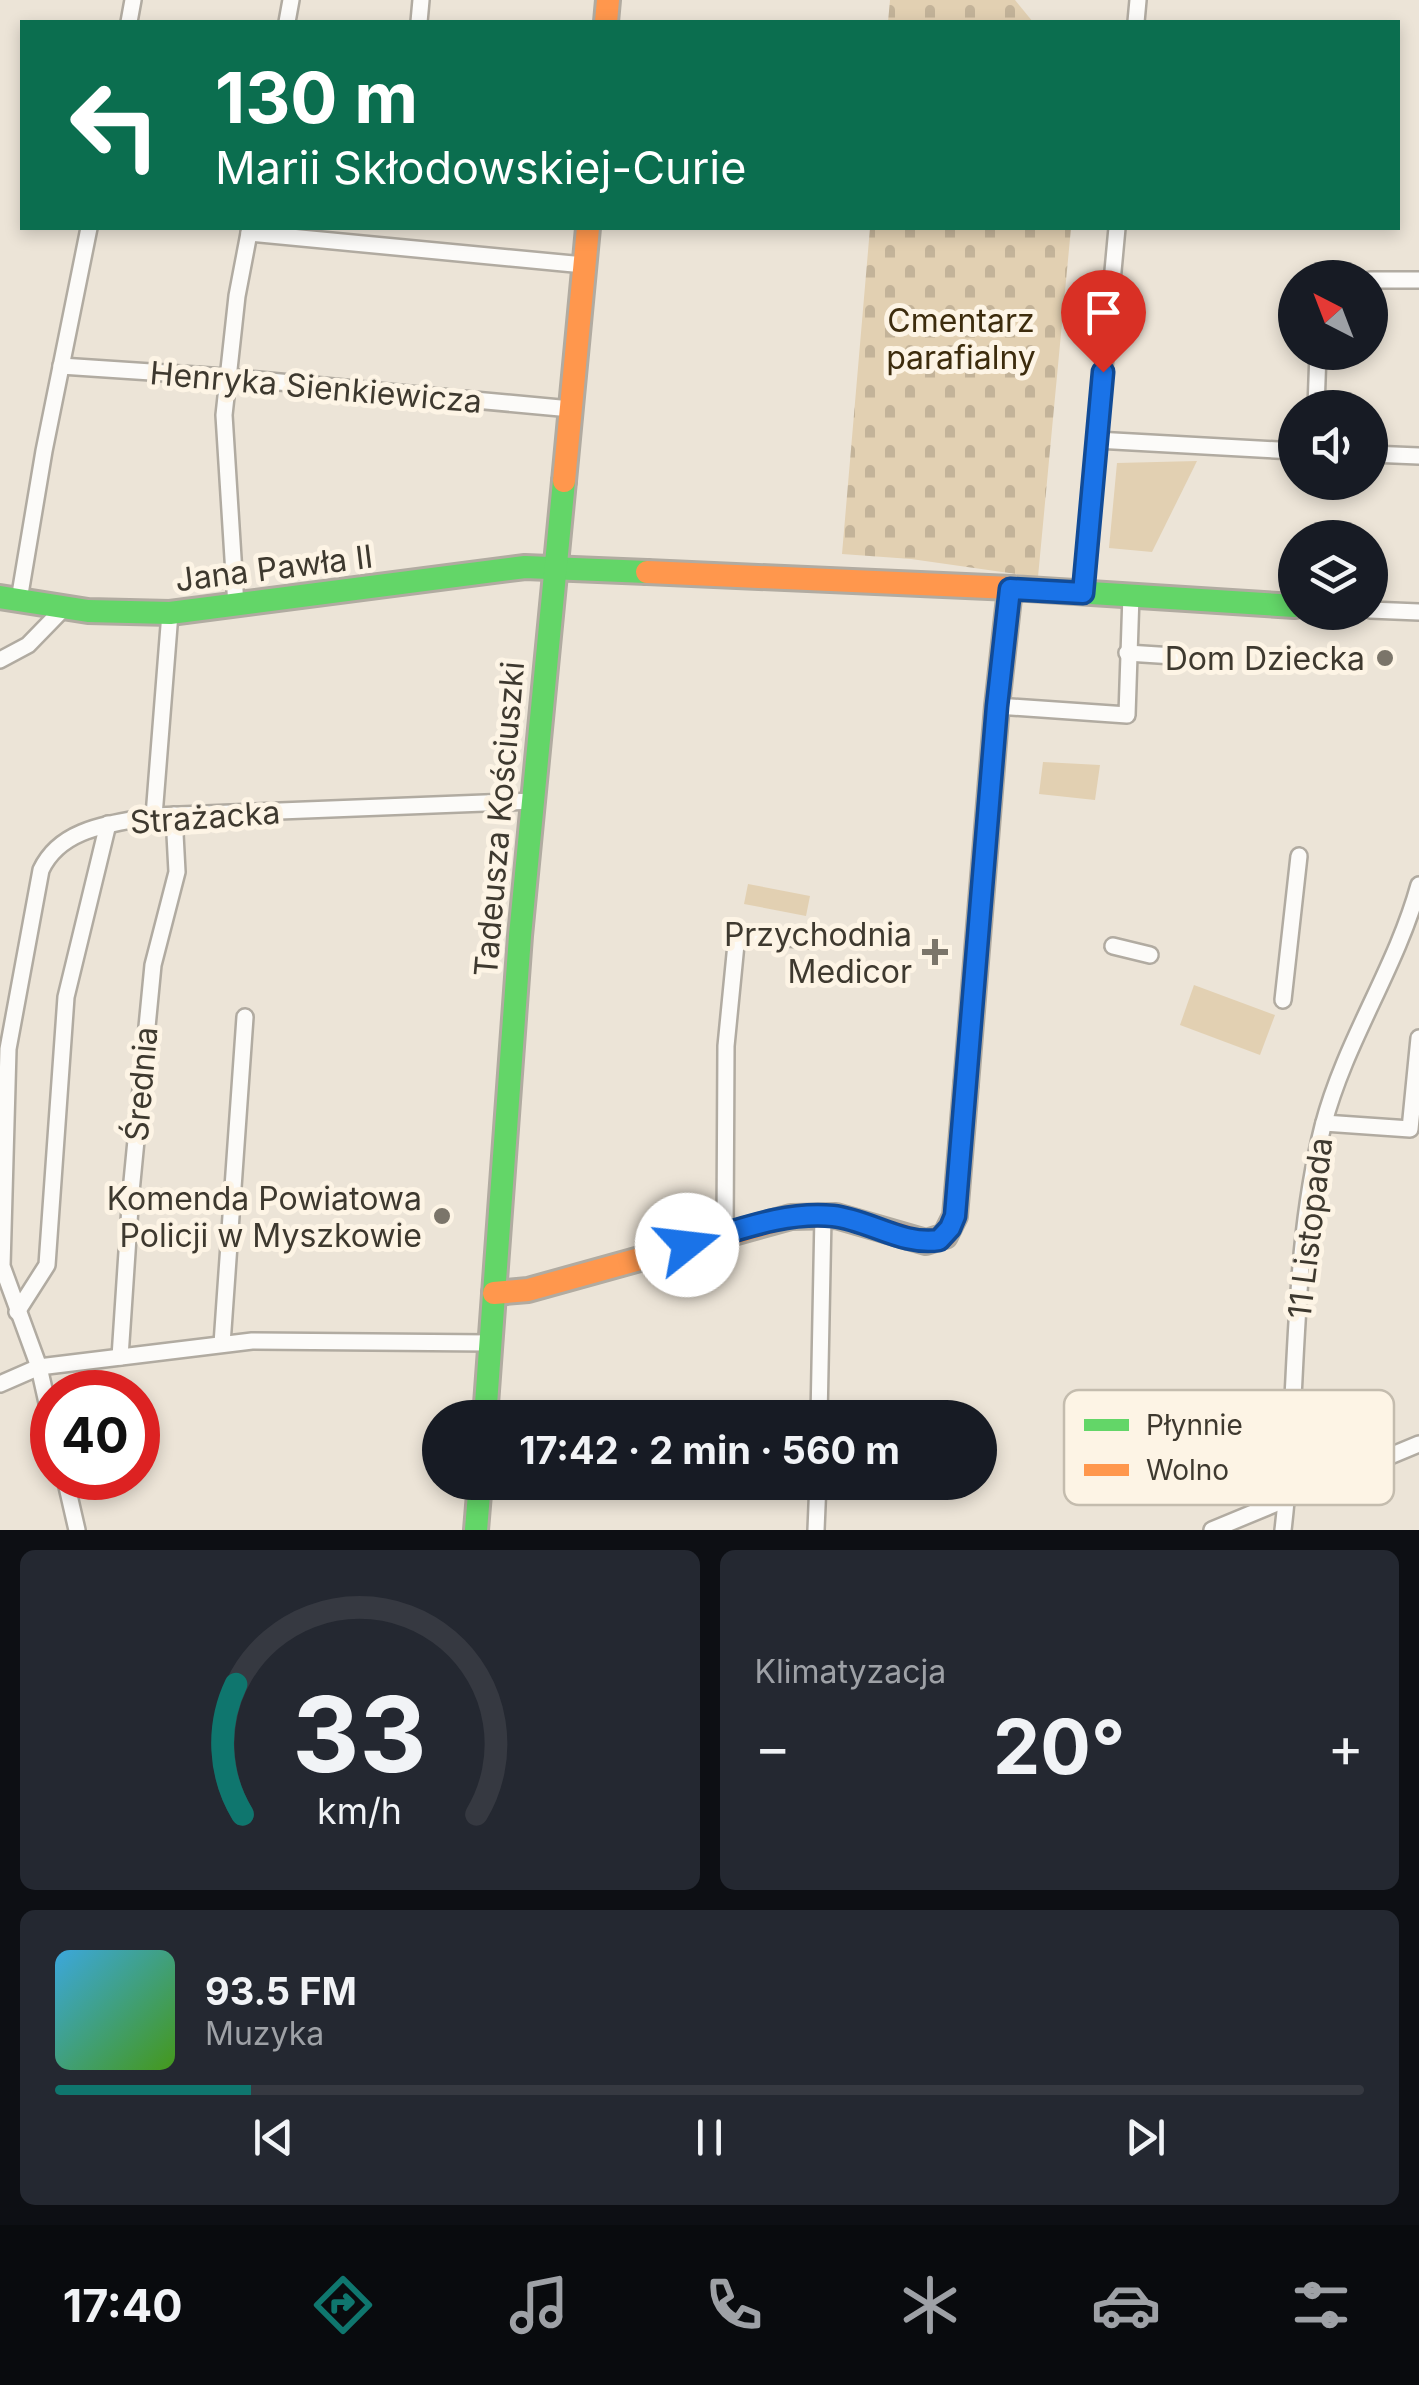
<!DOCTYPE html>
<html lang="pl">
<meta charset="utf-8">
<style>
body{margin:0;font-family:Inter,sans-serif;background:#242831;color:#f1f3f6;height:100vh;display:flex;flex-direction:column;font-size:38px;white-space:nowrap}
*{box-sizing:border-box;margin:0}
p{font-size:32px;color:#9ea1a6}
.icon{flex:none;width:55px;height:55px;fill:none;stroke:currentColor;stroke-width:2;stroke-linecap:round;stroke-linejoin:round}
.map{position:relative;height:1530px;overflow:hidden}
.details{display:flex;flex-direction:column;gap:20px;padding:20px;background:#0d0f14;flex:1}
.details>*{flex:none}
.guide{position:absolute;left:20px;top:20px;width:1380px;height:210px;border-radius:0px;box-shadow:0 5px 15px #0003;background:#0b6e4f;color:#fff;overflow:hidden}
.needle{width:65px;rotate:318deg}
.fabs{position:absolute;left:1278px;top:260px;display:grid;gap:20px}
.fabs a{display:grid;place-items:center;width:110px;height:110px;border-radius:50%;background:#171b24;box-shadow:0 5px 15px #0003;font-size:50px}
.speed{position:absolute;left:30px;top:1370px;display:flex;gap:20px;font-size:50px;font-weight:700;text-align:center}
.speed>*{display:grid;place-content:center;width:130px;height:130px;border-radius:50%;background:#171b24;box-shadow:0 5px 15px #0003;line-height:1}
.speed .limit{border:15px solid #d22;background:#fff;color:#111}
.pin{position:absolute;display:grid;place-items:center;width:85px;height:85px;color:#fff;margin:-102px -42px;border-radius:50% 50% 50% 0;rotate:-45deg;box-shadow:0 0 10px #0007}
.pin .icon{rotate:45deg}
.me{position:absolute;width:110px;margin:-55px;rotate:74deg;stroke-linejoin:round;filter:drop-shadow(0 0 8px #0008)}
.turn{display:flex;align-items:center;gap:35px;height:210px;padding:0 30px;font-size:45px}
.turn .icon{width:130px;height:130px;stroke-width:2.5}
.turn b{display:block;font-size:70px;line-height:85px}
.big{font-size:75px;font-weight:700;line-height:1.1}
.details .tile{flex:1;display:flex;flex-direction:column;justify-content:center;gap:15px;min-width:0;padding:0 35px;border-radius:15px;background:#242831}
.details .dial{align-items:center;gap:0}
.dial svg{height:260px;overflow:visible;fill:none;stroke:#363941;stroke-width:7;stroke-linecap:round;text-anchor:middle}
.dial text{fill:#f1f3f6;stroke:none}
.song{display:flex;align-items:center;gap:30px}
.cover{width:120px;height:120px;border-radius:15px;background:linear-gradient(135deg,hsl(200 70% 55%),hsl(100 70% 35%))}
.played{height:10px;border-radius:5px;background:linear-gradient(90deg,#0f766e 15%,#363941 15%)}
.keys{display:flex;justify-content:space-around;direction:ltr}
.heat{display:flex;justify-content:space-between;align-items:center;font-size:55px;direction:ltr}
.details .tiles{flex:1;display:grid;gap:20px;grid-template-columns:1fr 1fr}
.tile:last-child{grid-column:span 2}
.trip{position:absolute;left:422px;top:1400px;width:575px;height:100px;border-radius:50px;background:#171b24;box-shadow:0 5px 15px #0003;font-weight:700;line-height:100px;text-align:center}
.tabs{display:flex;height:160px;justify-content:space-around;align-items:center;background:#090b0e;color:#9ea1a6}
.tabs .icon{width:70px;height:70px}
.tabs .selected{color:#0f766e}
.tabs b{font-size:45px;color:#f1f3f6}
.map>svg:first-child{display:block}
.grass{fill:#e2d0b2}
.cemetery{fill:url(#cemetery-stones)}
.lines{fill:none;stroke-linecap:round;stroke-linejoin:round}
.street-casing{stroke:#b1aba1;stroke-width:20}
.fast-casing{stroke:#b1aba1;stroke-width:28}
.slow-casing{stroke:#b1aba1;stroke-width:28}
.street{stroke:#fcfbf9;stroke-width:15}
.fast{stroke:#63d668;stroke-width:22}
.slow{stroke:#ff974d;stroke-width:22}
.route-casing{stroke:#114b97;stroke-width:25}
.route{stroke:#1a73e8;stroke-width:18}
.poi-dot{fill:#7b756a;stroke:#fdf4e5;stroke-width:4}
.labels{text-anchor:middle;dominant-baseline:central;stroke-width:10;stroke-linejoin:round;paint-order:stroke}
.park-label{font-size:32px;fill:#3d2c0d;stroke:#fdf4e5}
.street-label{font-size:32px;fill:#3e392f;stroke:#fdf4e5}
.poi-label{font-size:32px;fill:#3e392f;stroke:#fdf4e5;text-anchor:end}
.key{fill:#fdf4e5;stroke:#c4bcae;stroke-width:2.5}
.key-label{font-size:28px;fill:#3e392f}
</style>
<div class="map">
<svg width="1419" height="1530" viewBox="0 0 1419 1530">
<defs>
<pattern id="cemetery-stones" width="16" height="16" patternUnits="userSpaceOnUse" patternTransform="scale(2.5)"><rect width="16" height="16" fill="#e2d0b2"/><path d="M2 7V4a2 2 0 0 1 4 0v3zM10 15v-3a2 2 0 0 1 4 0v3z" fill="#c3b399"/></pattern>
</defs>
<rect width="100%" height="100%" fill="#ece4d7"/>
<g class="grass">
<path d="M1197,461L1152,552L1109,548L1117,463Z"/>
<path d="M1043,762L1100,765L1095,800L1039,794Z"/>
<path d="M748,884L810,896L806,916L744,904Z"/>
<path d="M1194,985L1275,1015L1260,1055L1180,1025Z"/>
</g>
<g class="cemetery">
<path d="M890,0H1015L1033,22H888Z"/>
<path d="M870,228H1071L1038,577L911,559L842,554Z"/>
</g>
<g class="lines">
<defs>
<g id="street">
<path d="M129,22L133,0"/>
<path d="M287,22L291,0"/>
<path d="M419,22L421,0"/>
<path d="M1136,22L1138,0"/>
<path d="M249,233L584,265"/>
<path d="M1370,280H1419"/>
<path d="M61,366L226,377L571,409"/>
<path d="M1316,408L1318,352"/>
<path d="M1096,440L1295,451"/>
<path d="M1370,454L1419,456"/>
<path d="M1083,593L1117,228"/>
<path d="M19,600L44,451L89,228"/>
<path d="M236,606L224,415L237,296L250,228"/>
<path d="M1370,610L1419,612"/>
<path d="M1127,653L1174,656"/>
<path d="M0,660L28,645L64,608"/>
<path d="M997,706L1127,715L1131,595"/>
<path d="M154,816L170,613"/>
<path d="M1113,946L1150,955"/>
<path d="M1283,1000L1299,856"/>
<path d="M1324,1123L1410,1129L1419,1038"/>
<path d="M725,1234L726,1046L737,934L812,940"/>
<path d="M17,1312L47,1265L66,997L108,824"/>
<path d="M222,1344L245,1017"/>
<path d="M120,1357L131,1192L153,965L177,872L174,815"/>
<path d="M0,1384L39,1367L252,1341L490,1343"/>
<path d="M819,1418L823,1216"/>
<path d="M52,1425L39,1367L2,1266L8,1049L41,870C61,827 112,824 154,816L534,801"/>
<path d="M65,1478L77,1530"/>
<path d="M816,1530L818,1482"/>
<path d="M1212,1530L1419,1444"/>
<path d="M1283,1530C1299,1396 1290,1258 1323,1126C1345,1041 1396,969 1419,885"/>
</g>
<g id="fast">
<path d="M1011,588L1295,606"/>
<path d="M0,597L88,611L170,613L525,567L647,572"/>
<path d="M966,1084L997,706L1010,589"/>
<path d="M485,1418L520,936L564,481"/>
<path d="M476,1530L480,1482"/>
</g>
<g id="slow">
<path d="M606,22L608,0"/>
<path d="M564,481L588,228"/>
<path d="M647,572L1011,588"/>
<path d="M494,1293L528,1290L791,1217L836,1216L926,1242L945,1236L955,1216L966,1084"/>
</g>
</defs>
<use href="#street" class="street-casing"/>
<use href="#fast" class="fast-casing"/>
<use href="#slow" class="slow-casing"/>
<use href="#street" class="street"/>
<use href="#fast" class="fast"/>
<use href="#slow" class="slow"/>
</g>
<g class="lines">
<defs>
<path id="route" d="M687,1245C734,1232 783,1211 833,1216C869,1220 903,1246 939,1240L950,1228L955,1216L958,1179L997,706L1010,589L1083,593L1103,372"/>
</defs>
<use href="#route" class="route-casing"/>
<use href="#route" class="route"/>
</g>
<g class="poi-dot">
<circle cx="1385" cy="658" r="10"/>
<path d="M930 937h10v10h10v10h-10v10h-10v-10h-10v-10h10z"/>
<circle cx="442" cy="1216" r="10"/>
</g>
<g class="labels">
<g class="park-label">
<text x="961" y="320">Cmentarz<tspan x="961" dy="37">parafialny</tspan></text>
</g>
<g class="street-label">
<text transform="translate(316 387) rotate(5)">Henryka Sienkiewicza</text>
<text transform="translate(274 568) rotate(-7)">Jana Pawła II</text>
<text transform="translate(205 817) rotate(-4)">Strażacka</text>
<text transform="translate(499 819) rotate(-85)">Tadeusza Kościuszki</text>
<text transform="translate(141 1084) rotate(-85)">Średnia</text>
<text transform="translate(1310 1228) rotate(-83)">11 Listopada</text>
</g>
<g class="poi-label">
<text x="1365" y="658">Dom Dziecka</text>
<text x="912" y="934">Przychodnia<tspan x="912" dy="37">Medicor</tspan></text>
<text x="422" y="1198">Komenda Powiatowa<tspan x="422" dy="37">Policji w Myszkowie</tspan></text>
</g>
</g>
<rect x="1064" y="1390" width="330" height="115" rx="15" class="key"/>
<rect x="1084" y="1419" width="45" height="12" fill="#63d668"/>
<rect x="1084" y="1464" width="45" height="12" fill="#ff974d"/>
<g class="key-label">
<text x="1146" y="1435">Płynnie</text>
<text x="1146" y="1480">Wolno</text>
</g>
</svg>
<div class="fabs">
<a><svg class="needle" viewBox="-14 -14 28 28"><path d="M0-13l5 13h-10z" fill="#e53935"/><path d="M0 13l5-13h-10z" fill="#9ea1a6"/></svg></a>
<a><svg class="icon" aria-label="sound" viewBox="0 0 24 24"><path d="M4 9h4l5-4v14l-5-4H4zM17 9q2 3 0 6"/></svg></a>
<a><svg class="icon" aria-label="layers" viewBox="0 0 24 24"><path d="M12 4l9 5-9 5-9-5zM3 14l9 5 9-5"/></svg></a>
</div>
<div class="speed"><div class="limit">40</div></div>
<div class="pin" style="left:1103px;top:372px;background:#d93025"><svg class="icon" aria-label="arrive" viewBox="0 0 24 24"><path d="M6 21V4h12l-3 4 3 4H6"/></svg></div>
<svg class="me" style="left:687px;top:1245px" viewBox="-20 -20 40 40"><circle r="19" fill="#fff"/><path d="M0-13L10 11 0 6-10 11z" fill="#1a73e8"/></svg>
<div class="trip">17:42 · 2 min · 560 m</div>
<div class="guide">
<div class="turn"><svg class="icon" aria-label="left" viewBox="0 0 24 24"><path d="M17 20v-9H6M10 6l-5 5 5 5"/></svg><div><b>130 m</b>Marii Skłodowskiej-Curie</div></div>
</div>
</div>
<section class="details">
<div class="tiles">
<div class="tile dial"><svg viewBox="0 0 100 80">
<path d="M14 69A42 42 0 1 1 86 69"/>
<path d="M14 69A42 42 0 0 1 12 29" stroke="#0f766e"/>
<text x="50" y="56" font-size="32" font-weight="700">33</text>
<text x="50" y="72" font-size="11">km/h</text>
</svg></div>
<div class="tile"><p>Klimatyzacja</p>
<div class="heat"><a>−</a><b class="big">20°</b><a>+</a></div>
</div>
<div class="tile">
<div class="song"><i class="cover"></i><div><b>93.5 FM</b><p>Muzyka</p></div></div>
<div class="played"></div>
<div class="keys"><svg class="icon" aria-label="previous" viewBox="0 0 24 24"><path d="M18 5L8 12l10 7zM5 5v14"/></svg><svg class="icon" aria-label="pause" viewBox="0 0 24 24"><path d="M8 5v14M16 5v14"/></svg><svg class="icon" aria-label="next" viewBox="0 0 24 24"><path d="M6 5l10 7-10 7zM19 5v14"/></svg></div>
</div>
</div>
</section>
<nav class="tabs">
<b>17:40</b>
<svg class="icon selected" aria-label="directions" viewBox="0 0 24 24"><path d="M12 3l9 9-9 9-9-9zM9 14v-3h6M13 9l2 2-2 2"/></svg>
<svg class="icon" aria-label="music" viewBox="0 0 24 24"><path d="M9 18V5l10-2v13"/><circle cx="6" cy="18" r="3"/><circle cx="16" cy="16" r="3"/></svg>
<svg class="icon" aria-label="phone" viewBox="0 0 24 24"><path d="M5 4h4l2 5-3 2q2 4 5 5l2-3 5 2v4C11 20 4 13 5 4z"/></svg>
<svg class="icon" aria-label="climate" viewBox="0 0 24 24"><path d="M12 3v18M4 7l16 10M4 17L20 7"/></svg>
<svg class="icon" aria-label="car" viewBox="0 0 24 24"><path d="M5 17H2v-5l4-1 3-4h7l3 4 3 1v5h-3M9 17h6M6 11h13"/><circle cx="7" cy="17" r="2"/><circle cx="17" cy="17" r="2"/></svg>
<svg class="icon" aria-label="filters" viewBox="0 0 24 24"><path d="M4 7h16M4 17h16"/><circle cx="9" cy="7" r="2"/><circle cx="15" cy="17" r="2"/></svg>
</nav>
